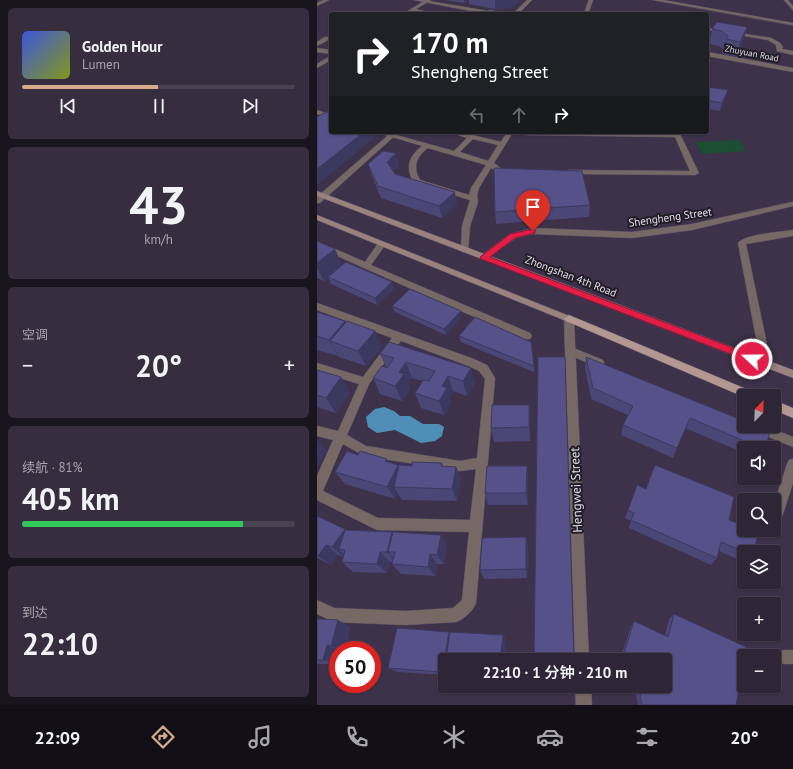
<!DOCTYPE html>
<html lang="zh">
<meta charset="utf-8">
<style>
body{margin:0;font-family:"PT Sans","Noto Sans SC",sans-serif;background:#362e3f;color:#f1f3f6;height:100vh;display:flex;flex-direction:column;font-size:15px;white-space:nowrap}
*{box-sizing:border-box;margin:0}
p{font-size:13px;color:#a7a5ad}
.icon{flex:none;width:22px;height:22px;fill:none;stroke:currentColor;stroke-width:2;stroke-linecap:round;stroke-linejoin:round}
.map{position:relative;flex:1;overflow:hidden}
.side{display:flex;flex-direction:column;gap:8px;padding:8px;background:#19151e;width:317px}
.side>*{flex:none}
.banner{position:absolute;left:12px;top:12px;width:380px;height:122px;border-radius:4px;box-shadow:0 1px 3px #0004,0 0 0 1px #494352;background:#202124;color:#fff;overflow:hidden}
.needle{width:26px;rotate:23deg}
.tools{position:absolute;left:420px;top:389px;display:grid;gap:8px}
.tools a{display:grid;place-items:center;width:44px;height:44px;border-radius:4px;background:#2e2637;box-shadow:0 1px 3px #0004,0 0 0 1px #494352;font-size:20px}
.speed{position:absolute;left:12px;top:641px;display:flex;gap:8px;font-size:20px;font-weight:700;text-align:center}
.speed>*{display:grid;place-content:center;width:52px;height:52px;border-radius:50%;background:#2e2637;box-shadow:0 1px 3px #0004,0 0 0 1px #494352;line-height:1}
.speed .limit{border:6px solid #d22;background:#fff;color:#111}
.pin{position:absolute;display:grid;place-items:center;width:34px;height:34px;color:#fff;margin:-41px -17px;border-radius:50% 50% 50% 0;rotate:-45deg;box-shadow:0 0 4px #0007}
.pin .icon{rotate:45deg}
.me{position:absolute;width:44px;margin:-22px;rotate:291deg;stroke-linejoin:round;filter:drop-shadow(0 0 3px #0008)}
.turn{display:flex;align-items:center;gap:14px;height:84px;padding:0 16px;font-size:18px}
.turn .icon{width:52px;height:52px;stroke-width:2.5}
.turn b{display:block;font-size:28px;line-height:34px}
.lanes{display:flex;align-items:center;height:38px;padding:0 16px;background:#0003;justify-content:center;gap:20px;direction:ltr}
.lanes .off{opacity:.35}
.big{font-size:30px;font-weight:600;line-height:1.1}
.side .card{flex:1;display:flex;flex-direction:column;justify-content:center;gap:6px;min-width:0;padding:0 14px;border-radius:6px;background:#362e3f}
.side .dial{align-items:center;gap:0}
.dial b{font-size:52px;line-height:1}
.song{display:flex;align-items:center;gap:12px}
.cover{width:48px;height:48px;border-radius:6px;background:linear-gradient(135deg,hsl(230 70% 55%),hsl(70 70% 35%))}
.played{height:4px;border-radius:2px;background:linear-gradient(90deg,#d6ab8b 50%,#494352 50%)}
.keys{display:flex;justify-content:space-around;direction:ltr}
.heat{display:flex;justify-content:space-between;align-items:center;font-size:22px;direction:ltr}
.charge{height:6px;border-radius:3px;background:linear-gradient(90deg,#34c759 81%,#494352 0)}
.trip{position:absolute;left:121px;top:653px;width:234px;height:40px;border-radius:4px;background:#2e2637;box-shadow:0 1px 3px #0004,0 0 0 1px #494352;font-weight:600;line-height:40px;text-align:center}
.dock{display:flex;height:64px;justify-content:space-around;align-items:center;background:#120f16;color:#a7a5ad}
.dock .icon{width:28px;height:28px}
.dock .active{color:#d6ab8b}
.dock b{font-size:18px;color:#f1f3f6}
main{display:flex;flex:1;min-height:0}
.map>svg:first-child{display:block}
.green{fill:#1c4e33}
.water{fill:#4f8eb7}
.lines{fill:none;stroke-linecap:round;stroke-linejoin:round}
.minor-casing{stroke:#5b5066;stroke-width:1}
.tertiary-casing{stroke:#5b5066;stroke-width:1}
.secondary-casing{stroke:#5b5066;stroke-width:1}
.primary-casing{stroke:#5b5066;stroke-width:1}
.minor{fill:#766865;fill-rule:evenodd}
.tertiary{fill:#766865;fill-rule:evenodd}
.secondary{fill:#99827e;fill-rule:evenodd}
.primary{fill:#b39791;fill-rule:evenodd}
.wall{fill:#4a4676}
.shaded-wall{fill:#3c3960}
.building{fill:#565189;stroke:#3c3960}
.route{fill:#e11d48;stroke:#92132f}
.labels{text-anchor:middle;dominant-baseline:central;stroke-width:4;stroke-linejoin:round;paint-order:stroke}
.far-street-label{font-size:9px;fill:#e1dbe9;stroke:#211d27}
.street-label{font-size:11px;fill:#e1dbe9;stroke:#211d27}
.near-street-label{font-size:13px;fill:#e1dbe9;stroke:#211d27}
</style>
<main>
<section class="side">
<div class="card">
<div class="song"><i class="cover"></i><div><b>Golden Hour</b><p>Lumen</p></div></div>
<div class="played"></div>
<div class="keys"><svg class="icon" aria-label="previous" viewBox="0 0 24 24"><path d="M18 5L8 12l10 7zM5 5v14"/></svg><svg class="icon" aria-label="pause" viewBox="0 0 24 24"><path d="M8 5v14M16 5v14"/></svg><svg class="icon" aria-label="next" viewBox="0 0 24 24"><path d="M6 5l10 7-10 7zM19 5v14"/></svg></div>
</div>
<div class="card dial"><b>43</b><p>km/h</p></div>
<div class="card"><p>空调</p>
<div class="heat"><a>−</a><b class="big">20°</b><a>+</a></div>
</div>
<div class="card"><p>续航 · 81%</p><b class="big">405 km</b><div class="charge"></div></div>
<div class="card"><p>到达</p><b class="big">22:10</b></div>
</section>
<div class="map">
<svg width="476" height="705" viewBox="0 0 476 705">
<rect width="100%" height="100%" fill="#3d3249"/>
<path class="green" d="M422,140L429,151L385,154L379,142Z"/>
<path class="water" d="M67,407L77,411L83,416H93L106,424H122L127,427L125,436L118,441L104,443L78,430L60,433L51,427L49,417L58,409Z"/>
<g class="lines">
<defs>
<g id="minor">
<path d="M7,0H12L0,6V3Z"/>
<path d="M109,0H114L99,9L118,14L96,11L91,14H86Z"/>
<path d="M272,0H276L271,14H267Z"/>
<path d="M336,0H346L476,23V25Z"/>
<path d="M467,0H471L476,6V10Z"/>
<path d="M390,28L454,38L463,43L466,47L465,49L476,51V55L460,51L459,45L451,40L391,30Z"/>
<path d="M8,37H14V41L11,40L0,46V42Z"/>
<path d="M0,48L14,50V54L0,52Z"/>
<path d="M14,56V60L0,68V64Z"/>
<path d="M0,110L14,115V119L0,114Z"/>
<path d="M58,132H68L137,151L150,138L132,132H143L184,142L190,132H196L177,163L185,169H191L195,171C188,176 180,172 174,168L162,188L160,195L161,202L153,226L151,252H145L144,250L145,226L153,200L97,183C88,168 91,157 105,146ZM156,139L181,145L171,161L143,152ZM111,148L169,165L154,188L152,195L103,180C95,166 100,156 111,148Z"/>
<path d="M205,132H362L382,173L378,175L253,174H250V170L373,171L358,137L208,135L206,134Z"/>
<path d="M476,202V206L375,230L315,238L216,234L199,238L169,259L166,260L162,257L193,234L216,228L315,232L375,224Z"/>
<path d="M476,230V236L429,244L454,364L453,367H445L444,364L421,243C429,234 463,232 476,230Z"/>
<path d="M65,241L69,244L54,265L213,333L215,336L213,339H207L11,252L0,250V244L16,248L48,262L62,242Z"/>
<path d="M0,303L157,359L170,365L178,378L159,603C156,611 147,619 139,622L89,625L16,622L0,614V600L17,608L89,611L136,608L145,600L152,532L60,530L0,500V476L16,440L0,436V426L21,431L42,384L0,371V363L46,377L75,338L0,310ZM84,341L149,365L162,371L168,379L160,458L143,461L49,446L30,435L52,384ZM26,444L47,456L143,471L159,469L153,520L61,518L6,491Z"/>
<path d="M254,347L286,360L287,363L286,366H278L250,354L249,351L250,348Z"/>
<path d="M430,426H449L476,437V447L432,429Z"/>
<path d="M476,459V483L464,520L462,524L458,526L457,504L470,464L472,460Z"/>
<path d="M467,650H476V664H467L462,662L460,657L462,652Z"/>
</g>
<g id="tertiary">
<path d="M97,0H106L171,11L173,10L193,14H170Z"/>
<path d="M210,0H215L201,14H196Z"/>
<path d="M390,52L476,68V72L390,56Z"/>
<path d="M75,132H82L3,203H0V197Z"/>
<path d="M252,315L257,319L272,660H258L247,319Z"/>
<path d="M258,686H274L275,705H259Z"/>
</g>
<g id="secondary">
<path d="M0,191L476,370V378L0,196Z"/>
<path d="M0,215L255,317L257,319L252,323L249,321L0,220Z"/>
</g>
<g id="primary">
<path d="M252,315L439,393L440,396H427V397L249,321L247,319Z"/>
<path d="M457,400L476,408V418L457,410Z"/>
</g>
</defs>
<use href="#minor" class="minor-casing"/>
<use href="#tertiary" class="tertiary-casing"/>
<use href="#secondary" class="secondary-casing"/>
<use href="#primary" class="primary-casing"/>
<use href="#minor" class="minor"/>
<use href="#tertiary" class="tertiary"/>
<use href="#secondary" class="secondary"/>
<use href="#primary" class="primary"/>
</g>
<g class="wall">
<path d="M128,0H202V1L198,5L191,8L178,9L152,4V0L147,3Z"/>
<path d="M430,27L426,41L420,57L405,54L406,49L402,46L392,44L395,29Z"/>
<path d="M390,87L408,99L403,111L390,109Z"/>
<path d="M51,164L82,165L76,171L78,174L140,204L125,218L64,198L55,176Z"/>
<path d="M273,205L272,217L179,224L178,212Z"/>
<path d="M0,241L18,249L25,266L7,281L0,278Z"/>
<path d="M11,277L77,288L60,305L14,284Z"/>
<path d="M75,306L145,317L129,335L78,312Z"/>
<path d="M0,312L28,321L29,323L65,347L49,366L22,357L21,355V356L0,350Z"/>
<path d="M142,336L217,366V372L144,342Z"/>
<path d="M63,354L158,383L150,396L136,391L133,397L134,403L127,415L104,408L98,393L106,381L95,378L91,384L93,389L85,401L63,394L56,378L69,367Z"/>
<path d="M269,357L448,448H427V453L368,428L356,458L304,435L306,425L311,415L274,399L268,368Z"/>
<path d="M0,370L33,392L19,413L0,407Z"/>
<path d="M212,405L213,420V441L177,442L174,428Z"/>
<path d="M72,463L81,465L95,466L125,463L126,466L139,467L144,480L140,501L85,500L81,494L78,499L28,484L18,472Z"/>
<path d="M210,466L211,479V505H171L168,493Z"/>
<path d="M329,489L412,520L437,552H427V562L402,551L400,558L394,565L312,528L314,521L308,518L311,510Z"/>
<path d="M0,516L28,530L76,533L130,545L127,564H120L118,576L84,574L75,564L76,562H73L70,573L36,572L25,562L26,557L21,555L14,565L0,558Z"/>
<path d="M209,537L211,548L210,578L167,579L163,570Z"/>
<path d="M357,614L419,705H321L318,691L309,686H348V660H303L314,626L317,621L348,636L352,619Z"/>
<path d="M0,619L21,620L33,627L28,650H21V661L20,664H0Z"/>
<path d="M132,632L133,633L186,635L189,641L128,660V675L81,672L71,668Z"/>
</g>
<g class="shaded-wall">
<path d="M147,0H152L147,3Z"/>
<path d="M178,0H202V1L198,5L191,8L178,9Z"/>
<path d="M430,27L426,41L420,57L423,42Z"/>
<path d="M411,90L408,99L403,111L405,103Z"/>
<path d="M47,132H57L58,137L0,185V169Z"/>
<path d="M79,153L82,165L73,174L70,162Z"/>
<path d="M138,192L140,204L125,218L122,206Z"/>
<path d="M18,249L25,266L7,281L0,268V263Z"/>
<path d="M75,282L77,288L60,305L58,298Z"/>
<path d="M144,311L145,317L129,335L127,329Z"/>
<path d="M28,321L36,337L13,341L21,355V356L12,340Z"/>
<path d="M58,331L65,347L49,366L41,351Z"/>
<path d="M89,362L95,378L91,384L93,389L85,401L78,386L82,372Z"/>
<path d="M154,368L158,383L150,396L146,381Z"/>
<path d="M131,376L136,391L133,397L134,403L127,415L122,401L125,386Z"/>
<path d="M24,377L33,392L19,413L9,398Z"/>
<path d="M212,405L213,420V441L212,427Z"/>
<path d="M0,439L10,451L0,466Z"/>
<path d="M81,465L84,488L77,487L81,494L78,499L70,487Z"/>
<path d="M210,466L211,479V505L209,493Z"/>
<path d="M139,467L144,480L140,501L135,489Z"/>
<path d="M28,529V550L22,549L28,555L27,557L15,547Z"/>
<path d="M75,532L84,543L78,552H71L80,561L79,562L70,552Z"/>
<path d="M124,535L130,545L127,564L120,555Z"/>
<path d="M209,537L211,548L210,578L209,569Z"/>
<path d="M9,545L21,555L14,565L1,556Z"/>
<path d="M63,552L73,562L70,573L60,564Z"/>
<path d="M113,554L120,564L118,576L111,567Z"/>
<path d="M21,620L33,627L28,650H25L14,646Z"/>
<path d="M132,632L138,638L135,660H128V672H127H128V673L125,672Z"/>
<path d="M186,635L189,641L187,660H183Z"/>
<path d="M10,645L22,650H21V661L20,664L6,660Z"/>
</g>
<g class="building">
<path d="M400,22L430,27L423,42L409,39L411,36L405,31L395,29Z"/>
<path d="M390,87L411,90L405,103L390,100Z"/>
<path d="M9,112L14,113V132H47L0,169V117Z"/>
<path d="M66,151L79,153L70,162L78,174L138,192L122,206L61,186L51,164Z"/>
<path d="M177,168L265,171L273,205L178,212Z"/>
<path d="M0,241L18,249L0,263Z"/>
<path d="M29,262L75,282L58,298L11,277Z"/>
<path d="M93,289L144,311L127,329L75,306Z"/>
<path d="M0,312L28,321L12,340L0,336Z"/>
<path d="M158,317L214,342L217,366L142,336Z"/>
<path d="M30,321L58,331L41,351L13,341Z"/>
<path d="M72,342L154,368L146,381L131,376L125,386L130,388L122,401L98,393L106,380L112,381L118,371L89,362L82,372L87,374L78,386L56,378L65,366L70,368L77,358L63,354Z"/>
<path d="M221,357H248L257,660H217Z"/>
<path d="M269,357L427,421V426H438L453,432L448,448H444L373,418L360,448L306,425L316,406L276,388Z"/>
<path d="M0,370L24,377L9,398L0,395Z"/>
<path d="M175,405H212V427L174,428Z"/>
<path d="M30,451L41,455L43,451L70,459L68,461L81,465L70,487L18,472Z"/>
<path d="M95,462L125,463L124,466L139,467L135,489L77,487L82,465L95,466Z"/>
<path d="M338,465L417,497L412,520L427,526V530H436L441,532L437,552H428L404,542L400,558L314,520L317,513L311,510L320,485L329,489Z"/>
<path d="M170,466H210L209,493H168Z"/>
<path d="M0,516L28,529L15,547L9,545L1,556L0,555Z"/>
<path d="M28,530L75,532L70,552H63L60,564L25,562L28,550L22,549Z"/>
<path d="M76,532L124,535L120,555L113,554L111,567L75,564L78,552H71Z"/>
<path d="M209,537V569L163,570L165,538Z"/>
<path d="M357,614L429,647L428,656H427V660L419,705H325L322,689L316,686H348V660H305L317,621L351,637Z"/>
<path d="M0,619L21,620L14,646L10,645L6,660H0Z"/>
<path d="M80,628L132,632L125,672L71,668Z"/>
<path d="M133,632L186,635L183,660H129Z"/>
</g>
<path class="route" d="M216,229L218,230V233L198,238L173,257L438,356L439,359L438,361H432L164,259L163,257L193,234Z"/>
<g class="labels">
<g class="far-street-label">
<text transform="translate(435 53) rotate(11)">Zhuyuan Road</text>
</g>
<g class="street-label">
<text transform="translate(353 217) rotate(-8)">Shengheng Street</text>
<text transform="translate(254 276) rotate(21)">Zhongshan 4th Road</text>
</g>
<g class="near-street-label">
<text transform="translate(259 490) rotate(-92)">Hengwei Street</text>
</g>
</g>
</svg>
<div class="tools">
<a><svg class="needle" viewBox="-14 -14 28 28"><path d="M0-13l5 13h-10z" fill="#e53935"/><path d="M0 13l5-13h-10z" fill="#a7a5ad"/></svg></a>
<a><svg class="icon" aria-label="sound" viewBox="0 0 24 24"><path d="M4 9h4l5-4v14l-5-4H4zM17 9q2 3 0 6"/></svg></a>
<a><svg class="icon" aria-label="search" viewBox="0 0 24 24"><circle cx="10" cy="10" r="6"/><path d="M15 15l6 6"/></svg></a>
<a><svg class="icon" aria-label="layers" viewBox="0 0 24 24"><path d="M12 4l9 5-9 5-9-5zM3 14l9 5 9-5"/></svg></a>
<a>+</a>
<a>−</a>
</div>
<div class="speed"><div class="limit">50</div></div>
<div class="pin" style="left:216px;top:231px;background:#d93025"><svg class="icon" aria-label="arrive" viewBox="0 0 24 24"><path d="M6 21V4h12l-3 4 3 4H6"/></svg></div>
<svg class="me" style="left:435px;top:359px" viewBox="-20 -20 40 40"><circle r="17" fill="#e11d48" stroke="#fff" stroke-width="3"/><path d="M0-11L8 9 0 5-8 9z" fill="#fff"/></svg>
<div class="trip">22:10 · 1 分钟 · 210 m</div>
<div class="banner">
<div class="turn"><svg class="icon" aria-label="right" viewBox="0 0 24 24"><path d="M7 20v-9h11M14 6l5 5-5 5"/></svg><div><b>170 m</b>Shengheng Street</div></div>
<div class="lanes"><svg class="icon off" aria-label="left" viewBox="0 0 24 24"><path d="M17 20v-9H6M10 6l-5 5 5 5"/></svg><svg class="icon off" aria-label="ahead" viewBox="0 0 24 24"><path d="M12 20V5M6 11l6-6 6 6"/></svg><svg class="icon" aria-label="right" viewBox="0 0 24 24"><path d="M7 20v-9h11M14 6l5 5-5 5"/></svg></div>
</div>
</div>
</main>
<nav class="dock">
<b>22:09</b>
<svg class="icon active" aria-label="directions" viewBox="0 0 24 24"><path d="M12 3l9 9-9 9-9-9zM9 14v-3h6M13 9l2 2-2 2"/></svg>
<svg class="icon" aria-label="music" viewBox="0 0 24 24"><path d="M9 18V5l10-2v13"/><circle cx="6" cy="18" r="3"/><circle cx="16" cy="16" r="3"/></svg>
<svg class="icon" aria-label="phone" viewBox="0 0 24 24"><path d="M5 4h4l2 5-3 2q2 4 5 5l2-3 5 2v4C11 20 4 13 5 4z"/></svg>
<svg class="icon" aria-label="climate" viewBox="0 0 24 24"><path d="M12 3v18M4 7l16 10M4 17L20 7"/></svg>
<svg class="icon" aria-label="car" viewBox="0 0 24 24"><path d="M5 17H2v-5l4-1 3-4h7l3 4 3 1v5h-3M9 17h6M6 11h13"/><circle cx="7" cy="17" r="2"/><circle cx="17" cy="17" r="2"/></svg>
<svg class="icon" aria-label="filters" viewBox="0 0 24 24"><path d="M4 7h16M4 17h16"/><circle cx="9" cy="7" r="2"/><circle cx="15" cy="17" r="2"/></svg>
<b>20°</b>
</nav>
